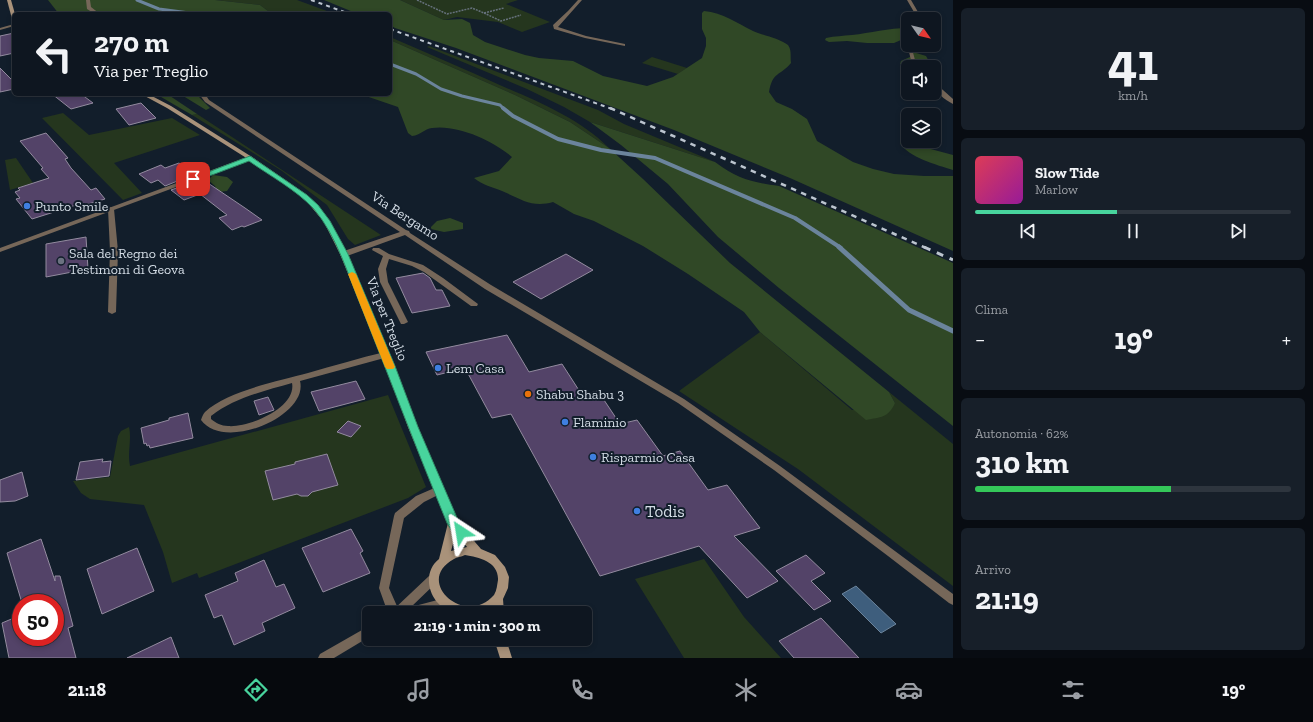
<!DOCTYPE html>
<html lang="it">
<meta charset="utf-8">
<style>
body{margin:0;font-family:"Zilla Slab",serif;background:#171f29;color:#f1f3f6;height:100vh;display:flex;flex-direction:column;font-size:15px;white-space:nowrap}
*{box-sizing:border-box;margin:0}
p{font-size:13px;color:#9b9fa5}
.icon{flex:none;width:22px;height:22px;fill:none;stroke:currentColor;stroke-width:2;stroke-linecap:round;stroke-linejoin:round}
.map{position:relative;flex:1;overflow:hidden}
.sheet{display:flex;flex-direction:column;gap:8px;padding:8px;background:#080c12;width:360px}
.sheet>*{flex:none}
.hud{position:absolute;left:12px;top:12px;width:380px;height:84px;border-radius:6px;box-shadow:0 2px 6px #0003,0 0 0 1px #2e353e;background:#0e1620;color:#f1f3f6;overflow:hidden}
.needle{width:26px;rotate:124deg}
.fabs{position:absolute;left:901px;top:12px;display:grid;gap:8px}
.fabs a{display:grid;place-items:center;width:40px;height:40px;border-radius:6px;background:#0e1620;box-shadow:0 2px 6px #0003,0 0 0 1px #2e353e;font-size:20px}
.speed{position:absolute;left:12px;top:594px;display:flex;gap:8px;font-size:20px;font-weight:700;text-align:center}
.speed>*{display:grid;place-content:center;width:52px;height:52px;border-radius:50%;background:#0e1620;box-shadow:0 2px 6px #0003,0 0 0 1px #2e353e;line-height:1}
.speed .limit{border:6px solid #d22;background:#fff;color:#111}
.pin{position:absolute;display:grid;place-items:center;width:34px;height:34px;color:#fff;margin:-17px;border-radius:8px;box-shadow:0 2px 6px #0006}
.me{position:absolute;width:44px;margin:-22px;rotate:327deg;stroke-linejoin:round;filter:drop-shadow(0 0 3px #0008)}
.turn{display:flex;align-items:center;gap:14px;height:84px;padding:0 16px;font-size:18px}
.turn .icon{width:52px;height:52px;stroke-width:2.5}
.turn b{display:block;font-size:28px;line-height:34px}
.big{font-size:30px;font-weight:700;line-height:1.1}
.sheet .widget{flex:1;display:flex;flex-direction:column;justify-content:center;gap:6px;min-width:0;padding:0 14px;border-radius:6px;background:#171f29}
.sheet .dial{align-items:center;gap:0}
.dial b{font-size:52px;line-height:1}
.song{display:flex;align-items:center;gap:12px}
.cover{width:48px;height:48px;border-radius:6px;background:linear-gradient(135deg,hsl(350 70% 55%),hsl(300 70% 35%))}
.played{height:4px;border-radius:2px;background:linear-gradient(90deg,#48d49d 45%,#2e353e 45%)}
.keys{display:flex;justify-content:space-around;direction:ltr}
.heat{display:flex;justify-content:space-between;align-items:center;font-size:22px;direction:ltr}
.charge{height:6px;border-radius:3px;background:linear-gradient(90deg,#34c759 62%,#2e353e 0)}
.trip{position:absolute;left:362px;top:606px;width:230px;height:40px;border-radius:6px;background:#0e1620;box-shadow:0 2px 6px #0003,0 0 0 1px #2e353e;font-weight:700;line-height:40px;text-align:center}
.tabs{display:flex;height:64px;justify-content:space-around;align-items:center;background:#06090d;color:#9b9fa5}
.tabs .icon{width:28px;height:28px}
.tabs .active{color:#48d49d}
.tabs b{font-size:18px;color:#f1f3f6}
main{display:flex;flex:1;min-height:0}
.map>svg:first-child{display:block}
.green{fill:#25361e}
.forest{fill:#304826}
.water{fill:#3e5e7d;stroke:#6b849c}
.lines{fill:none;stroke-linecap:round;stroke-linejoin:round}
.stream-far2{stroke:#6b849c;stroke-width:3}
.stream-far1{stroke:#6b849c;stroke-width:4}
.stream{stroke:#6b849c;stroke-width:5}
.building{fill:#534368;stroke:#938b9f}
.path{stroke:#66717c;stroke-width:1.5;stroke-dasharray:2 1;stroke-linecap:butt}
.service{fill:#766759;fill-rule:evenodd}
.minor{fill:#766759;fill-rule:evenodd}
.secondary{fill:#a9927a;fill-rule:evenodd}
.rail-far2{stroke:#bcc5cf;stroke-width:2;stroke-dasharray:4 4;stroke-linecap:butt}
.rail-far1{stroke:#bcc5cf;stroke-width:2.5;stroke-dasharray:5.5 5.5;stroke-linecap:butt}
.rail{stroke:#bcc5cf;stroke-width:3;stroke-dasharray:7 7;stroke-linecap:butt}
.route{fill:#48d49d;stroke:#2f8a66}
.slow{fill:#f59e0b}
.shop-dot{fill:#3f7fe0;stroke:#121e2b;stroke-width:1.5}
.worship-dot{fill:#6b7280;stroke:#121e2b;stroke-width:1.5}
.food-dot{fill:#e8710a;stroke:#121e2b;stroke-width:1.5}
.labels{text-anchor:middle;dominant-baseline:central;stroke-width:4;stroke-linejoin:round;paint-order:stroke}
.poi-label{font-size:14px;fill:#d4dde6;stroke:#121e2b;text-anchor:start}
.street-label{font-size:14px;fill:#d4dde6;stroke:#121e2b}
.near-poi-label{font-size:17px;fill:#d4dde6;stroke:#121e2b;text-anchor:start}
</style>
<main>
<div class="map">
<svg width="953" height="658" viewBox="0 0 953 658">
<rect width="100%" height="100%" fill="#121e2b"/>
<g class="green">
<path d="M215,0H297L335,14H272L260,5Z"/>
<path d="M400,0H518L506,4L550,22L522,32L498,22L457,17L444,20Z"/>
<path d="M390,37C427,53 465,69 502,86C539,102 580,119 609,148L570,122L515,95L390,40Z"/>
<path d="M429,46L598,110L624,124L715,162L590,122L564,107L527,89L427,47Z"/>
<path d="M652,57L687,68L678,74L642,63Z"/>
<path d="M63,113L89,135L172,118L200,135L114,163L142,193L123,200L42,118Z"/>
<path d="M197,114L381,235L355,245L348,239L327,205L282,171L192,115Z"/>
<path d="M16,158L33,183L10,190L5,160Z"/>
<path d="M760,332L852,410L895,403L889,392L953,444V586L798,469L679,391Z"/>
<path d="M388,395L426,487L408,498L199,578L197,573L172,583L163,552L144,505L90,499L81,493L73,481L110,477L118,436L121,431L129,427C132,441 127,452 130,466Z"/>
<path d="M704,559L744,617L781,658H684L635,579Z"/>
</g>
<g class="forest">
<path d="M48,0H215L260,5L272,14H59Z"/>
<path d="M324,0H400L444,20L462,19L470,23L473,35L485,42L525,55L539,58L573,61L603,76L647,86L673,77L702,58L706,46V38L702,29V13L704,11C723,13 737,23 753,31C762,35 781,39 788,45C792,50 790,57 791,63C779,77 773,71 769,92L776,102L792,109L807,119L817,141L853,162L873,169L894,174L924,176H953V251L790,178L674,130L456,48L395,28L390,25V14H358Z"/>
<path d="M908,28V37L894,43H867L847,41L829,42L825,40L826,38C835,36 843,36 852,35C870,33 889,28 908,28Z"/>
<path d="M390,40L515,95L570,122L609,148L643,179L730,263L889,392L895,403C888,418 881,417 866,420L760,332L744,312L688,274L643,246L594,221L574,214L553,202C532,208 521,199 502,191C492,187 483,185 474,178L499,171L512,157C494,141 457,124 432,128C424,129 421,135 412,136L408,133L398,107L360,94H390Z"/>
<path d="M913,52L926,56L932,67H910L900,64L901,61L910,57V54Z"/>
<path d="M156,94H167L197,114L192,115Z"/>
<path d="M180,94H196L210,108L206,110Z"/>
<path d="M590,122L715,162C738,179 751,182 779,186L953,263V426L779,288L718,237L668,184L621,145Z"/>
<path d="M901,141L953,155V170C937,165 908,157 900,143Z"/>
<path d="M213,175L227,177L233,182L227,191L218,192L215,186L208,180Z"/>
<path d="M450,218L463,223V229L444,232L431,229V227L437,221Z"/>
</g>
<path class="water" d="M856,586L896,624L881,633L842,594Z"/>
<g class="lines">
<g class="stream-far2">
<path d="M137,0L159,9L197,14"/>
<path d="M390,64L416,74L441,89L462,96L500,105L504,109"/>
</g>
<path class="stream-far1" d="M503,108L513,116L558,139L601,150L655,158L795,218L841,248"/>
<path class="stream" d="M839,247L909,310L953,331"/>
</g>
<g class="building">
<path d="M14,33V53L0,56V36Z"/>
<path d="M0,68L14,82V89L0,92Z"/>
<path d="M52,94H81L93,103L71,109Z"/>
<path d="M141,103L156,118L129,125L116,109Z"/>
<path d="M46,133L68,158L65,159L71,168L91,190L96,188L105,199L78,207L76,205L32,219L16,199L20,198L15,192L20,190L18,188L49,178L41,169L43,168L20,141Z"/>
<path d="M179,163L195,174L165,186L158,180L151,183L139,174L161,165L165,168Z"/>
<path d="M202,179L245,208L262,220L244,227L242,226L232,230L219,218L227,215L200,194L184,200L171,190Z"/>
<path d="M86,237L88,269L46,277V244Z"/>
<path d="M566,254L593,270L541,299L513,282Z"/>
<path d="M423,273L430,278L436,290H442L450,306L412,313L396,278Z"/>
<path d="M507,335L529,372L562,364L582,395L598,391L620,424L637,420L663,456L680,451L708,490L727,485L760,528L734,536L778,581L747,598L699,546L600,576L511,414L492,418L465,368L437,375L426,352Z"/>
<path d="M356,381L365,399L319,411L311,392Z"/>
<path d="M268,397L274,410L259,415L254,401Z"/>
<path d="M188,413L193,438L150,448L149,445L147,446L146,443L144,444L141,428L169,420V418Z"/>
<path d="M348,421L361,426L351,437L337,432Z"/>
<path d="M327,454L338,485L312,492L308,496H301L297,494L273,500L265,471L295,464V462Z"/>
<path d="M103,459L102,462L111,461L109,476L76,480L80,462Z"/>
<path d="M22,472L28,496L15,501L0,502V480Z"/>
<path d="M351,529L363,551L360,553L370,573L323,592L302,548Z"/>
<path d="M41,539L55,581V576H60L73,626L68,628L76,658H9L2,623L21,615V637H55V603H22L7,553Z"/>
<path d="M137,548L154,591L102,614L87,569Z"/>
<path d="M806,555L825,573L811,581L831,601L814,610L776,571Z"/>
<path d="M264,560L276,587L284,584L295,608L262,623L265,631L234,645L222,615L214,618L205,595L238,581L235,573Z"/>
<path d="M821,618L859,658H794L779,641Z"/>
<path d="M171,637L179,658H127Z"/>
</g>
<g class="lines">
<g class="path">
<path d="M417,0L447,14L472,8L484,13L504,8"/>
<path d="M484,13L501,21L521,15"/>
</g>
<g class="service">
<path d="M111,207L114,209L118,251L116,312L112,314L108,312L110,251L108,209Z"/>
<path d="M373,248H379L389,254L423,265L443,278L478,304L477,306H471L424,272L412,266L389,259L386,269L388,282L408,322L404,324H401L380,282L378,269L383,256L372,250Z"/>
<path d="M385,352L388,353L389,355L388,357L300,381C309,416 224,452 201,420C202,417 203,414 205,412C227,391 279,381 308,373C333,366 359,358 385,352ZM292,383C297,408 248,428 228,426C221,426 216,423 211,419V416C234,398 264,391 292,383Z"/>
<path d="M439,486L442,487L444,490L442,493L424,502L404,518L389,588L400,613H388L379,588L394,516L395,513L416,496Z"/>
</g>
<g class="minor">
<path d="M86,0H90L91,7L100,14H95L87,9Z"/>
<path d="M578,0H582L558,27L586,36L625,44V46L585,38L554,29L553,25L568,11Z"/>
<path d="M907,0H911L918,12L919,19H915L914,12Z"/>
<path d="M14,24V26L0,30V28Z"/>
<path d="M907,44L911,45L915,60L923,67H917L911,60Z"/>
<path d="M934,82L953,99V104C945,100 934,92 934,82Z"/>
<path d="M199,94H205L209,100L406,230L409,231L410,233L491,285L684,399L780,466L953,594V605L949,603L888,556L774,470L678,403L485,289L405,235L347,256H341L340,254L341,252L400,232L205,102Z"/>
<path d="M250,156L252,157V159L0,252V248Z"/>
<path d="M433,574L437,576L438,579L437,582L411,607L445,598L449,600L451,603L449,606L424,613H391L393,610L429,576Z"/>
<path d="M369,626V637L334,658H318L320,654Z"/>
</g>
<g class="secondary">
<path d="M7,0H11L15,14L14,20L12,19Z"/>
<path d="M141,94H148L171,106L252,157L307,195L329,220L348,254L394,366L418,427L457,521L481,549L495,555L505,567L509,577L508,588L503,599L504,613H492V609C481,613 467,615 455,613C431,608 419,575 439,559L448,523L408,427L386,366L340,254L324,222L303,197L248,159L167,108ZM456,533L467,547L451,551ZM465,555C479,557 499,562 498,580C497,585 497,590 494,595C465,628 413,581 454,559C457,557 461,557 465,555Z"/>
<path d="M494,639H506L512,658H500Z"/>
</g>
<g class="rail-far2">
<path d="M311,0L350,14"/>
<path d="M390,29L612,109"/>
</g>
<path class="rail-far1" d="M610,108L926,248"/>
<path class="rail" d="M924,247L953,260"/>
</g>
<path class="route" d="M250,156L307,195L318,205L330,221L348,254L395,366L418,427L458,520L467,532L465,536C456,538 451,530 447,523C418,453 391,382 363,311C349,278 337,235 313,208C295,189 270,176 249,161L196,181H193L190,179Z"/>
<path class="slow" d="M352,272L356,274L395,367L393,369H387L385,367L348,274Z"/>
<g class="shop-dot">
<circle cx="27" cy="206" r="4"/>
<circle cx="438" cy="368" r="4"/>
<circle cx="565" cy="422" r="4"/>
<circle cx="593" cy="457" r="4"/>
<circle cx="637" cy="511" r="4"/>
</g>
<circle class="worship-dot" cx="61" cy="261" r="4"/>
<circle class="food-dot" cx="528" cy="394" r="4"/>
<g class="labels">
<g class="poi-label">
<text x="35" y="206">Punto Smile</text>
<text x="69" y="253">Sala del Regno dei<tspan x="69" dy="16">Testimoni di Geova</tspan></text>
<text x="446" y="368">Lem Casa</text>
<text x="536" y="394">Shabu Shabu 3</text>
<text x="573" y="422">Flaminio</text>
<text x="601" y="457">Risparmio Casa</text>
</g>
<g class="street-label">
<text transform="translate(405 216) rotate(33)">Via Bergamo</text>
<text transform="translate(387 319) rotate(68)">Via per Treglio</text>
</g>
<g class="near-poi-label">
<text x="645" y="511">Todis</text>
</g>
</g>
</svg>
<div class="fabs">
<a><svg class="needle" viewBox="-14 -14 28 28"><path d="M0-13l5 13h-10z" fill="#e53935"/><path d="M0 13l5-13h-10z" fill="#9b9fa5"/></svg></a>
<a><svg class="icon" aria-label="sound" viewBox="0 0 24 24"><path d="M4 9h4l5-4v14l-5-4H4zM17 9q2 3 0 6"/></svg></a>
<a><svg class="icon" aria-label="layers" viewBox="0 0 24 24"><path d="M12 4l9 5-9 5-9-5zM3 14l9 5 9-5"/></svg></a>
</div>
<div class="speed"><div class="limit">50</div></div>
<div class="pin" style="left:193px;top:179px;background:#d93025"><svg class="icon" aria-label="arrive" viewBox="0 0 24 24"><path d="M6 21V4h12l-3 4 3 4H6"/></svg></div>
<svg class="me" style="left:461px;top:532px" viewBox="-20 -20 40 40"><path d="M0-17L14 15 0 8-14 15z" fill="#48d49d" stroke="#fff" stroke-width="4"/></svg>
<div class="trip">21:19 · 1 min · 300 m</div>
<div class="hud">
<div class="turn"><svg class="icon" aria-label="left" viewBox="0 0 24 24"><path d="M17 20v-9H6M10 6l-5 5 5 5"/></svg><div><b>270 m</b>Via per Treglio</div></div>
</div>
</div>
<section class="sheet">
<div class="widget dial"><b>41</b><p>km/h</p></div>
<div class="widget">
<div class="song"><i class="cover"></i><div><b>Slow Tide</b><p>Marlow</p></div></div>
<div class="played"></div>
<div class="keys"><svg class="icon" aria-label="previous" viewBox="0 0 24 24"><path d="M18 5L8 12l10 7zM5 5v14"/></svg><svg class="icon" aria-label="pause" viewBox="0 0 24 24"><path d="M8 5v14M16 5v14"/></svg><svg class="icon" aria-label="next" viewBox="0 0 24 24"><path d="M6 5l10 7-10 7zM19 5v14"/></svg></div>
</div>
<div class="widget"><p>Clima</p>
<div class="heat"><a>−</a><b class="big">19°</b><a>+</a></div>
</div>
<div class="widget"><p>Autonomia · 62%</p><b class="big">310 km</b><div class="charge"></div></div>
<div class="widget"><p>Arrivo</p><b class="big">21:19</b></div>
</section>
</main>
<nav class="tabs">
<b>21:18</b>
<svg class="icon active" aria-label="directions" viewBox="0 0 24 24"><path d="M12 3l9 9-9 9-9-9zM9 14v-3h6M13 9l2 2-2 2"/></svg>
<svg class="icon" aria-label="music" viewBox="0 0 24 24"><path d="M9 18V5l10-2v13"/><circle cx="6" cy="18" r="3"/><circle cx="16" cy="16" r="3"/></svg>
<svg class="icon" aria-label="phone" viewBox="0 0 24 24"><path d="M5 4h4l2 5-3 2q2 4 5 5l2-3 5 2v4C11 20 4 13 5 4z"/></svg>
<svg class="icon" aria-label="climate" viewBox="0 0 24 24"><path d="M12 3v18M4 7l16 10M4 17L20 7"/></svg>
<svg class="icon" aria-label="car" viewBox="0 0 24 24"><path d="M5 17H2v-5l4-1 3-4h7l3 4 3 1v5h-3M9 17h6M6 11h13"/><circle cx="7" cy="17" r="2"/><circle cx="17" cy="17" r="2"/></svg>
<svg class="icon" aria-label="filters" viewBox="0 0 24 24"><path d="M4 7h16M4 17h16"/><circle cx="9" cy="7" r="2"/><circle cx="15" cy="17" r="2"/></svg>
<b>19°</b>
</nav>
